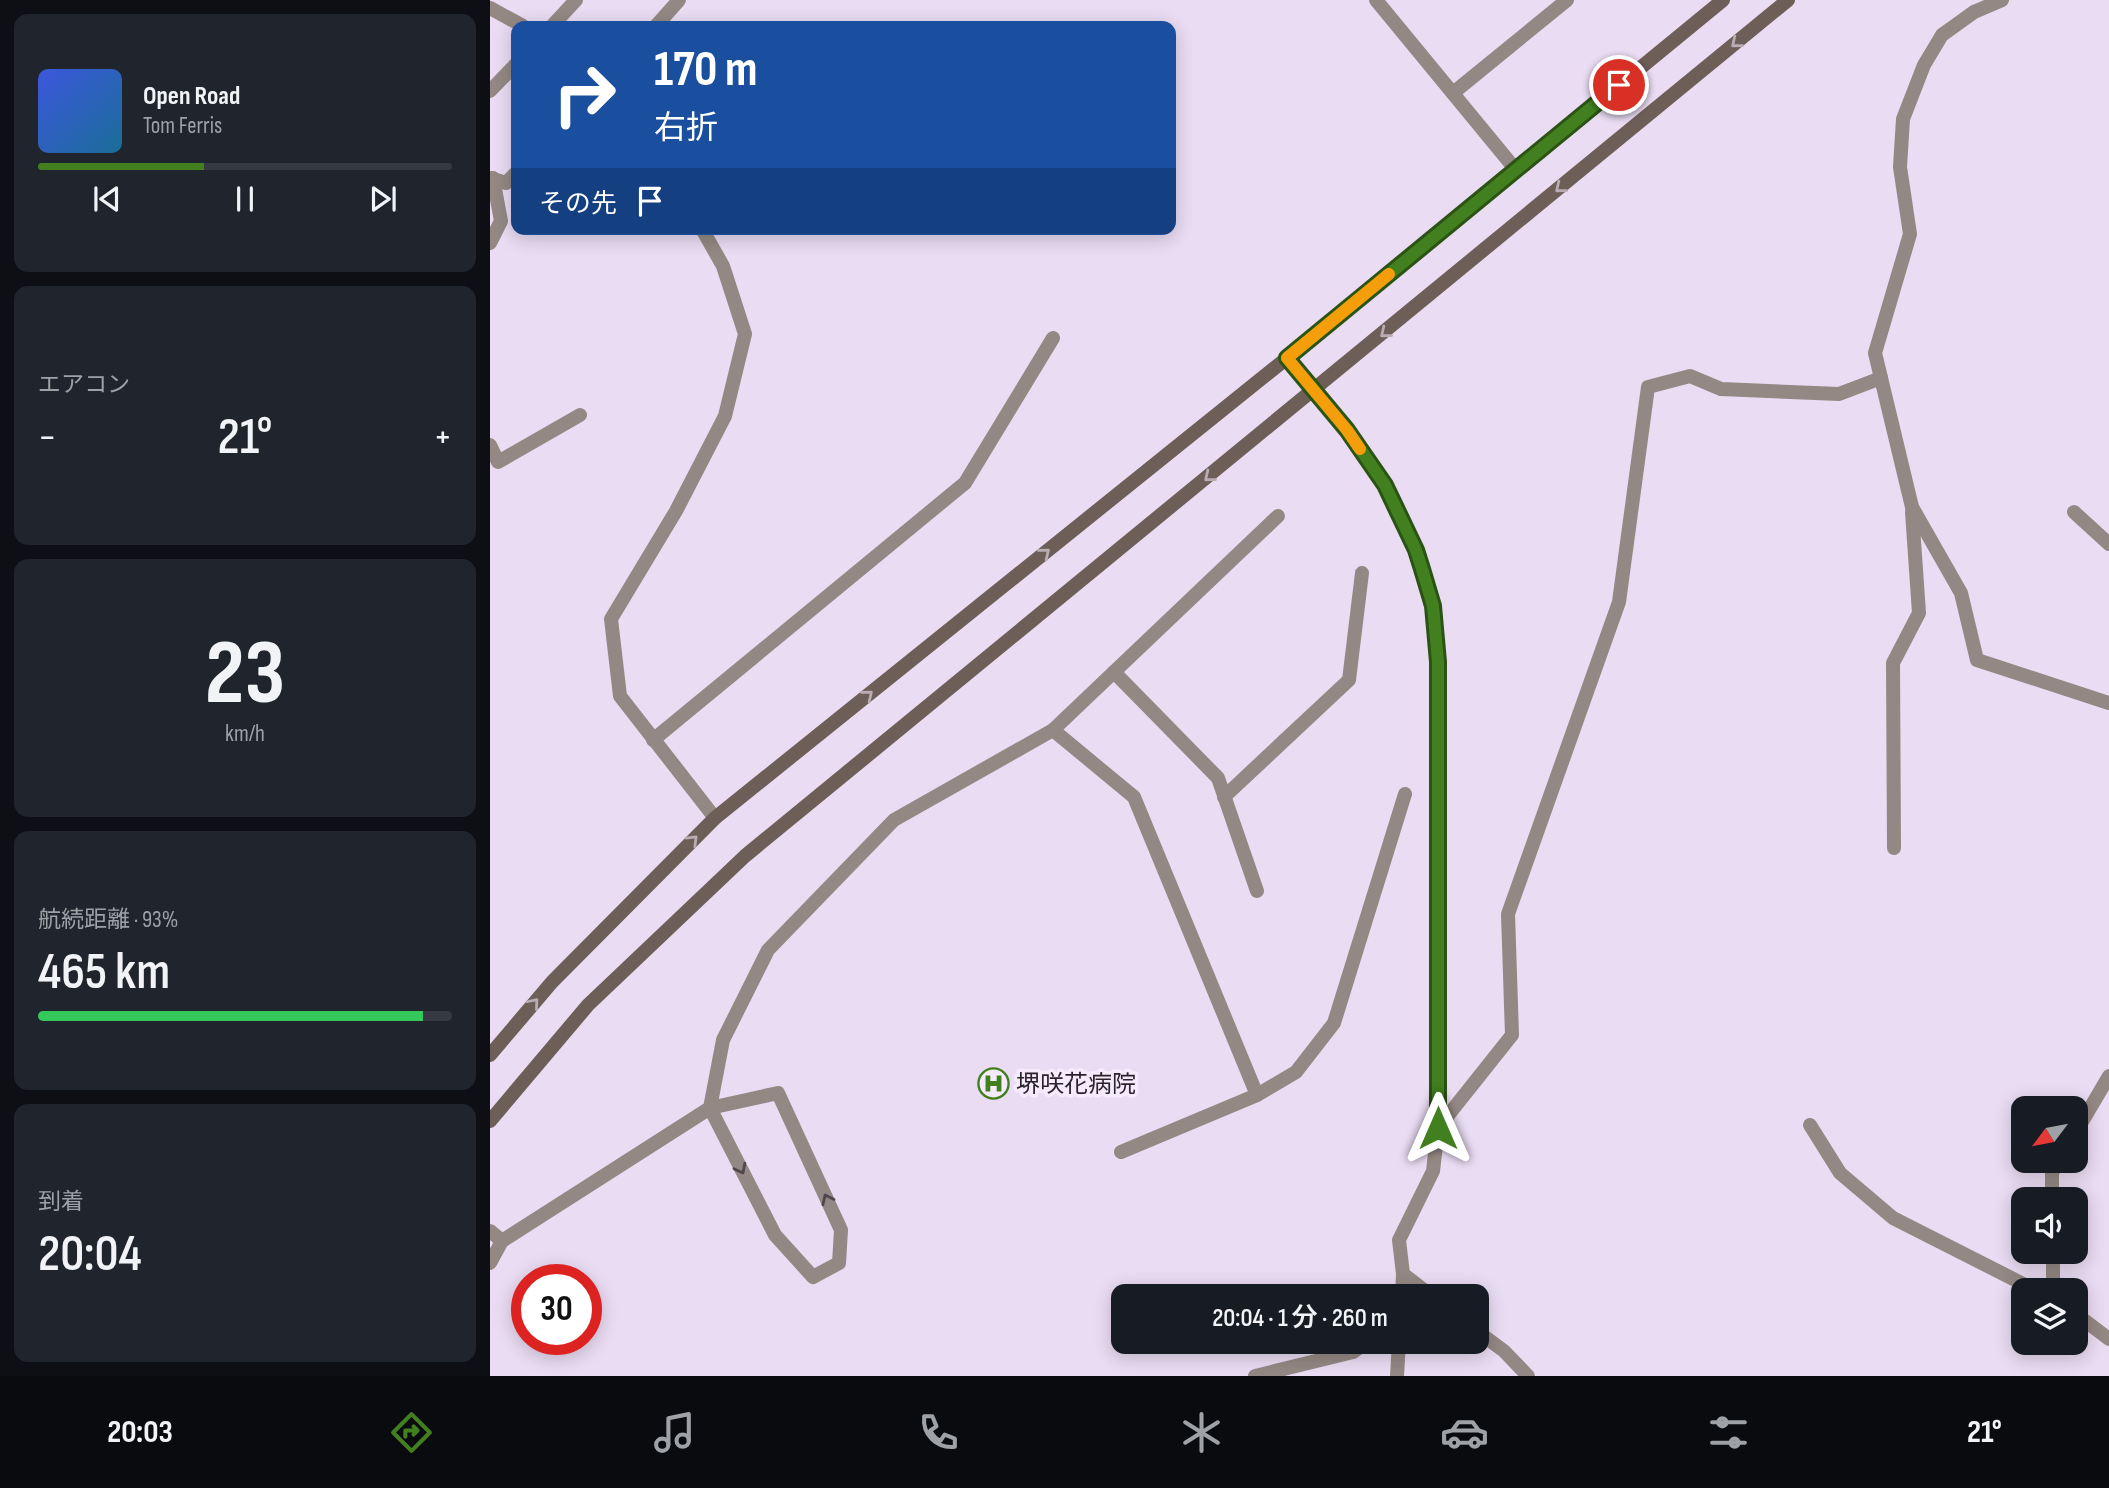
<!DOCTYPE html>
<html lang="ja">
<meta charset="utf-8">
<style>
body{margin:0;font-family:"Sofia Sans Condensed","Noto Sans JP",sans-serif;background:#20242c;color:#f1f3f6;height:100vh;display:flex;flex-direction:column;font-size:26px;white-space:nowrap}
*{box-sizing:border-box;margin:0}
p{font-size:23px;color:#9ea1a6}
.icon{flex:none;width:38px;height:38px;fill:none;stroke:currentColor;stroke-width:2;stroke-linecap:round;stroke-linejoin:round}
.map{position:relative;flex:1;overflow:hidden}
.drawer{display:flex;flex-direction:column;gap:14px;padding:14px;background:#0d0f14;width:490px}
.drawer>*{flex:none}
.top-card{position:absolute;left:21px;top:21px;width:665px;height:214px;border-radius:14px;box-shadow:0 4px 18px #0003;background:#1a4fa0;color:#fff;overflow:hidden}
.needle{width:46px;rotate:238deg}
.tools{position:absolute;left:1521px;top:1096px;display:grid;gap:14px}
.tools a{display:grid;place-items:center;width:77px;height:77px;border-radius:14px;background:#171b24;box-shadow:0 4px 18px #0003;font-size:35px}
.speed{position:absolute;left:21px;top:1264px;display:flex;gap:14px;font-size:35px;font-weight:700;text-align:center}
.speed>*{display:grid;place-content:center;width:91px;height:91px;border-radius:50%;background:#171b24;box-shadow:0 4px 18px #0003;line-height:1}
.speed .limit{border:10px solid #d22;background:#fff;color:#111}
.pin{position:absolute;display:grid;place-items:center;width:60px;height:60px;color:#fff;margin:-30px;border:4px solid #fff;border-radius:50%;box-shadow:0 2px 7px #0007}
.me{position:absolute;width:77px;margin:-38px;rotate:0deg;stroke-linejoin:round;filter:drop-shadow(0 0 5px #0008)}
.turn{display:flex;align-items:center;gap:24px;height:147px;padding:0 28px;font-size:32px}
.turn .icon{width:91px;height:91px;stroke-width:2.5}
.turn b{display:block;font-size:49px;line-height:60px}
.then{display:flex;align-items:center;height:66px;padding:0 28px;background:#0003;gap:14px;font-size:26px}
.big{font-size:52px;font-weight:600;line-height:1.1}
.drawer .tile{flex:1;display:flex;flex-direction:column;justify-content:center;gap:10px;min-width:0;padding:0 24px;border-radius:14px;background:#20242c}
.drawer .dial{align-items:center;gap:0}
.dial b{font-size:91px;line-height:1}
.song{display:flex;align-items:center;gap:21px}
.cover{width:84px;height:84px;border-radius:10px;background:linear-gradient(135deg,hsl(230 70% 55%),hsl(200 70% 35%))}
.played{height:7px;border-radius:4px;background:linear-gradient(90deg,#42801f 40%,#363941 40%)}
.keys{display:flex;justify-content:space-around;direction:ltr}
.heat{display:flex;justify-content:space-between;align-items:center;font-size:38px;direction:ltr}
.charge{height:10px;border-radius:5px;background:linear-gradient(90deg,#34c759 93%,#363941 0)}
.trip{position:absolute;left:621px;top:1284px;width:378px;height:70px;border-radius:14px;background:#171b24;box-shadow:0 4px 18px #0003;font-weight:600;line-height:70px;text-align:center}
.tab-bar{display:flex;height:112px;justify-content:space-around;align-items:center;background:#090b0e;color:#9ea1a6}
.tab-bar .icon{width:49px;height:49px}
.tab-bar .on{color:#42801f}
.tab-bar b{font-size:32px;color:#f1f3f6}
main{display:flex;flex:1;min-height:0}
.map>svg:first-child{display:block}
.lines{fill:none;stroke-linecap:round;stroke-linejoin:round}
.lane{stroke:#948884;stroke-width:14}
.street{stroke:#948884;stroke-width:14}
.secondary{stroke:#6e5e58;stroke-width:14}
.oneway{stroke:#b9acb3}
.oneway2{stroke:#4e474b}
.route-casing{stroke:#2b5314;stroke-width:18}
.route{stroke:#42801f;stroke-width:12}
.slow{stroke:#f59e0b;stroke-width:12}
.labels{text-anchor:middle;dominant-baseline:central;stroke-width:7;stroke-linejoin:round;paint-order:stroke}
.poi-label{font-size:24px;fill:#29242c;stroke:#f6ebfd;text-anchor:start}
</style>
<main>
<section class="drawer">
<div class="tile">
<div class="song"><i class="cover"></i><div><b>Open Road</b><p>Tom Ferris</p></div></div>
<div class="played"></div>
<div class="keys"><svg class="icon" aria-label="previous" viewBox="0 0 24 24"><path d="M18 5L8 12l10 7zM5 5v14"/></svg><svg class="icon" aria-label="pause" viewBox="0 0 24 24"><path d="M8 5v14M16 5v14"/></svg><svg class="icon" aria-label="next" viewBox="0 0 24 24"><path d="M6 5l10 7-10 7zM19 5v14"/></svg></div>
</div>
<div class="tile"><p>エアコン</p>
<div class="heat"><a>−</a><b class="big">21°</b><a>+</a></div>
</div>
<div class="tile dial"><b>23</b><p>km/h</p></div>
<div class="tile"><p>航続距離 · 93%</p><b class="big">465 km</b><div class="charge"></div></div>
<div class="tile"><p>到着</p><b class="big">20:04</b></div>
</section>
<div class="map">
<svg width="1619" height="1376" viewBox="0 0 1619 1376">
<rect width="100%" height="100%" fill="#eadcf3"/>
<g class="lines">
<g class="lane">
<path d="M886,0L1026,170"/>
<path d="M0,8L33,26"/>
<path d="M62,26L86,0"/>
<path d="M166,26L189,0"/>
<path d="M0,91L26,64"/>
<path d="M963,93L1077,0"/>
<path d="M0,178L16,183L26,173"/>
<path d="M212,229L233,266L255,334L235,416L186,511L121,619L130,696L225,818"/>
<path d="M0,243L11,221L3,178"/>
<path d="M0,445L8,462L90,415"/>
<path d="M624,672L728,778L767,891"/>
<path d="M563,730L644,797L767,1095"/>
<path d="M163,740L475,483L563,338"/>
<path d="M734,797L859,680L872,573"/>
<path d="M631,1152L767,1095L806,1072L844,1023L915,794"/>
<path d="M0,1231L12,1241L0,1263"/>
<path d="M12,1241L220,1108L288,1093L351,1230L349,1263L323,1277L285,1235L220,1108L233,1040L278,950L404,820L563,730L788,516"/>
<path d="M765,1376L863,1352L877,1342"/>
</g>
<g class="street">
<path d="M1512,0L1484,12L1452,35L1434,65L1413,119L1410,167L1420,234L1385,353L1422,507L1471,593L1487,660L1619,703"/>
<path d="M797,358L857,430L895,485L926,550L943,606L948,661V1128L943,1171L909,1240L913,1274L912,1297"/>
<path d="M1584,512L1619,544"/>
<path d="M1404,848L1403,663L1429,613L1422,512"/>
<path d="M1320,1125L1350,1173L1403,1218L1545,1290"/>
<path d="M948,1128L1022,1035L1018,914L1129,602L1158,387L1200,376L1231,389L1349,394L1391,378"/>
<path d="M1586,1132L1619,1076"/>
<path d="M1562,1199V1173L1569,1160"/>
<path d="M1563,1251V1278L1567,1290"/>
<path d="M913,1274L943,1297"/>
<path d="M1586,1314L1619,1339"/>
<path d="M987,1331L1014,1351L1038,1376"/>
<path d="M907,1376L909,1342"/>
</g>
<g class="secondary">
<path d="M0,1055L62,982L225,818L797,358L1233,0"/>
<path d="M0,1121L98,1005L255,856L1298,0"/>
</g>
</g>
<defs><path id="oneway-chevron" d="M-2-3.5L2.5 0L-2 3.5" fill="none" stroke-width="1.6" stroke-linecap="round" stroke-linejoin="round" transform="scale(1.75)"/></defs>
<g class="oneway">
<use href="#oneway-chevron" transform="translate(1246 43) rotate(141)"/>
<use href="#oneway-chevron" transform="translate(1070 188) rotate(141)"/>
<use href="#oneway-chevron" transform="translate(895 333) rotate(141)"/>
<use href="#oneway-chevron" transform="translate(719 477) rotate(141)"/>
<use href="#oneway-chevron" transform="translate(555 553) rotate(-39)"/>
<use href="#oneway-chevron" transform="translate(378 695) rotate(-39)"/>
<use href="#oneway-chevron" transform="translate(203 840) rotate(-45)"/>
<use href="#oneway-chevron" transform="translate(44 1003) rotate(-50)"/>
</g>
<g class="oneway2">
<use href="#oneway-chevron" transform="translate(251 1169) rotate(63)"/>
<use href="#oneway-chevron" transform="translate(337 1199) rotate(-115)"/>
</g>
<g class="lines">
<defs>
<path id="route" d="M948,1128V662L943,606L932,569L926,550L895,485L857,430L797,358L1129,85"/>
</defs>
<use href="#route" class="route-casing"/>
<use href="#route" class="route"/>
<path class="slow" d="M870,449L857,430L797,358L899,274"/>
</g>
<defs>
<symbol id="hospital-ring" viewBox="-11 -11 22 22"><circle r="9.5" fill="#f6ebfd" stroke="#42801f" stroke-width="1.5"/><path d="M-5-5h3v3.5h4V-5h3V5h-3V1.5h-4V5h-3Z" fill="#42801f"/></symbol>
</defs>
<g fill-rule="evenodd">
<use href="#hospital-ring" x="486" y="1066" width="35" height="35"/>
</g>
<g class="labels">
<g class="poi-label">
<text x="526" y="1084">堺咲花病院</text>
</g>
</g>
</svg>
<div class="tools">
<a><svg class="needle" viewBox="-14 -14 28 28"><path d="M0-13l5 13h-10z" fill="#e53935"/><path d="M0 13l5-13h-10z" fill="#9ea1a6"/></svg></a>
<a><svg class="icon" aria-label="sound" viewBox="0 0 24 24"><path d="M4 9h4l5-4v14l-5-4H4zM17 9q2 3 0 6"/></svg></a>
<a><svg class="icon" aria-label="layers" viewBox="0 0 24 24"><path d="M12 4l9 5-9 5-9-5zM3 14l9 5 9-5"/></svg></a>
</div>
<div class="speed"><div class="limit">30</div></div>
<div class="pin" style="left:1129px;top:85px;background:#d93025"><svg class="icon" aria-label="arrive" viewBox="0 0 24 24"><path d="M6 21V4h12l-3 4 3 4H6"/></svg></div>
<svg class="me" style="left:948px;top:1128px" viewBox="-20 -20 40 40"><path d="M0-17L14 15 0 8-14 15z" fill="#42801f" stroke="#fff" stroke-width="4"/></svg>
<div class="trip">20:04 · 1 分 · 260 m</div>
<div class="top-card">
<div class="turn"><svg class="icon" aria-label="right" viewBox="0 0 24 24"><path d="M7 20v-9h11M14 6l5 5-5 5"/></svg><div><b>170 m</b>右折</div></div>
<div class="then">その先<svg class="icon" aria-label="arrive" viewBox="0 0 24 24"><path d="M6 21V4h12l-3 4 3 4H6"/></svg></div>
</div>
</div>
</main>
<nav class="tab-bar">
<b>20:03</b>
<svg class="icon on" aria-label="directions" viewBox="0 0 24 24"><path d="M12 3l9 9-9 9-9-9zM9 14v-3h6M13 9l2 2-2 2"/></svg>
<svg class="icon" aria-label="music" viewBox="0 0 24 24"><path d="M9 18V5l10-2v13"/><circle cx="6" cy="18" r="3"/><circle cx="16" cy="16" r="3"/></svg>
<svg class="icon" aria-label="phone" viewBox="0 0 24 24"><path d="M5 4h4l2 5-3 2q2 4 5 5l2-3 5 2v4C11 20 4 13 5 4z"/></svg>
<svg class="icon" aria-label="climate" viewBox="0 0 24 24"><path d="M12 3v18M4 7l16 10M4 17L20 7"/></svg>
<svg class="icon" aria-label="car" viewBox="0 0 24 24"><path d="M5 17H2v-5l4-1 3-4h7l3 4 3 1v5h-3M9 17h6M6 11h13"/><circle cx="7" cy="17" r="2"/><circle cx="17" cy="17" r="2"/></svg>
<svg class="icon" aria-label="filters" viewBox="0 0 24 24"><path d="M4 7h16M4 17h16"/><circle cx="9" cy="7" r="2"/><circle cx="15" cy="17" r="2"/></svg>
<b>21°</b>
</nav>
